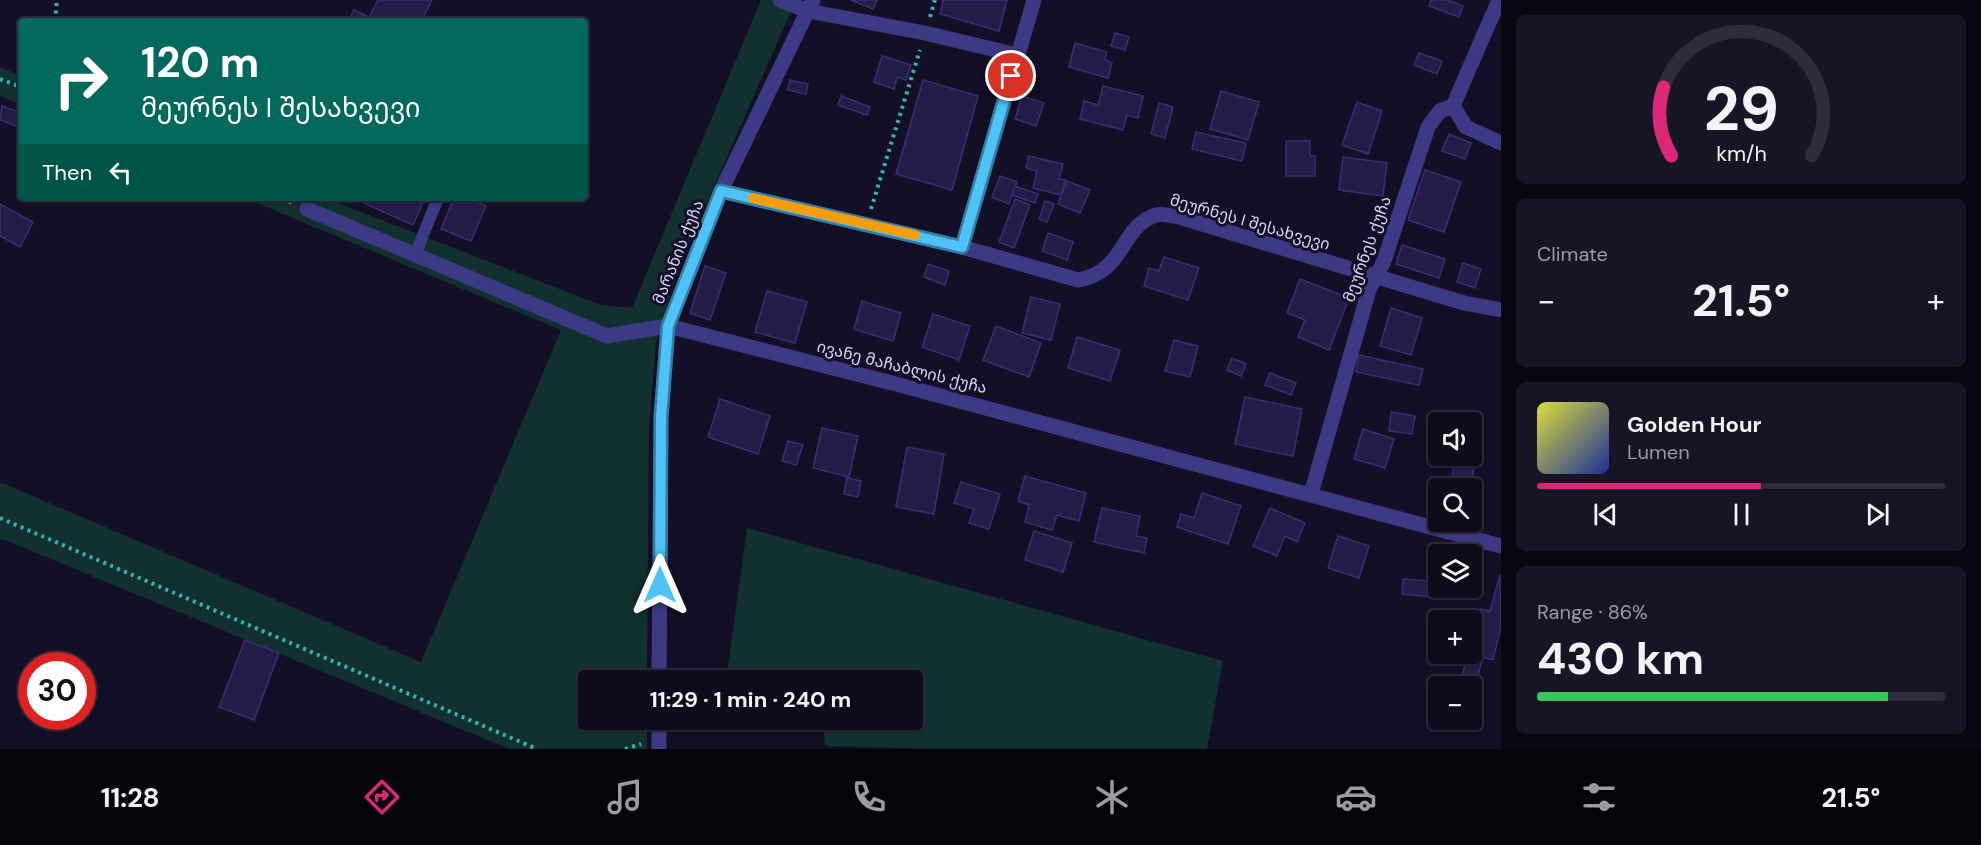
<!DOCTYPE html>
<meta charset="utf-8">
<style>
body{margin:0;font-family:"DM Sans","Noto Sans Georgian",sans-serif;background:#171425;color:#f1f3f6;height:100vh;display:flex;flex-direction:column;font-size:22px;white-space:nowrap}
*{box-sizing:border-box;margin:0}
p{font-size:20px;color:#9b9ba3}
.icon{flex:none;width:33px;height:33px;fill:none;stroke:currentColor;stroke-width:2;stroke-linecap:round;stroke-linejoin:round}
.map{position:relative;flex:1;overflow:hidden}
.panel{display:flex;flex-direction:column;gap:15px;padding:15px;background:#08060f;width:480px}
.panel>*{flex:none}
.hud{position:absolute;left:18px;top:18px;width:570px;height:183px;border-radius:6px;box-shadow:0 2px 4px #0004,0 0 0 2px #2e2b3b;background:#00695c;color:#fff;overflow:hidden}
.controls{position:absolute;left:1428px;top:412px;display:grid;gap:12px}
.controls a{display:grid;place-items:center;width:54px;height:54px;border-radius:6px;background:#0e0b1c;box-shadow:0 2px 4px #0004,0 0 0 2px #2e2b3b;font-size:30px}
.speed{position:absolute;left:18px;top:652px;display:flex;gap:12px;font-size:30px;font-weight:700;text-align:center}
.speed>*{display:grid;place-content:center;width:78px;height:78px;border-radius:50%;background:#0e0b1c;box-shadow:0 2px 4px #0004,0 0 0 2px #2e2b3b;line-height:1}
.speed .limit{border:9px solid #d22;background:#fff;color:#111}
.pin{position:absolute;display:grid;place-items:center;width:51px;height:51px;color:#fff;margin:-26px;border:3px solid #fff;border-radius:50%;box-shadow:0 2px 6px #0007}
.me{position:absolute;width:66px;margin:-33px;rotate:0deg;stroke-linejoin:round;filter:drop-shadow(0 0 4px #0008)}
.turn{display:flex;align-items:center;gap:21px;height:126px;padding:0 24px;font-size:27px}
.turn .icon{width:78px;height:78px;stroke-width:2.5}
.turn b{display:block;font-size:42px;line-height:51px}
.then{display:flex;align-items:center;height:57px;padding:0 24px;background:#0003;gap:12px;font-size:22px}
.big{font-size:45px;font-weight:700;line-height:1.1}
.panel .tile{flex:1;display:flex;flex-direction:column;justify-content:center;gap:9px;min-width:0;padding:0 21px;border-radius:9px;background:#171425}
.panel .dial{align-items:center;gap:0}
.dial svg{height:156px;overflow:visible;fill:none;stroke:#2e2b3b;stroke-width:7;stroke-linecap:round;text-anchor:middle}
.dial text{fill:#f1f3f6;stroke:none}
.song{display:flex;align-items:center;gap:18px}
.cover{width:72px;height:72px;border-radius:9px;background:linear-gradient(135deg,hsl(60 70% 55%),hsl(230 70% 35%))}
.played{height:6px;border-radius:3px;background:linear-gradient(90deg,#db2777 55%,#2e2b3b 55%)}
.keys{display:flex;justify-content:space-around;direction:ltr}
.heat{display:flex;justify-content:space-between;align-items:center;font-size:33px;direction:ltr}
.charge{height:9px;border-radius:4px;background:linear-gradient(90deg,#34c759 86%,#2e2b3b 0)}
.trip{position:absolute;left:578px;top:670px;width:345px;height:60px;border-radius:6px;background:#0e0b1c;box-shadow:0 2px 4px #0004,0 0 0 2px #2e2b3b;font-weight:700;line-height:60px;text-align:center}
.menu{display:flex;height:96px;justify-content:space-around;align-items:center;background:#06040b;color:#9b9ba3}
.menu .icon{width:42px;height:42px}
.menu .active{color:#db2777}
.menu b{font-size:27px;color:#f1f3f6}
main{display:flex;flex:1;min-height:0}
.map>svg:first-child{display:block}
.green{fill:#12302f}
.building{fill:#241b47;stroke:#3b2d73;stroke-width:1.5}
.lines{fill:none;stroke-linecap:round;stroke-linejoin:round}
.path{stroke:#2fb8b0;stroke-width:4;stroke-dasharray:3 4.5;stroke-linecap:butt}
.service{stroke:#3d3a85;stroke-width:12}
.minor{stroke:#3d3a85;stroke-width:15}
.route-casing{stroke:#337fa1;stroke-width:15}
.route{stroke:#4fc3f7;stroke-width:10}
.slow{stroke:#f59e0b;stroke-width:10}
.labels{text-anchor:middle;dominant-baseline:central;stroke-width:6;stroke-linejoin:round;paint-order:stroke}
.street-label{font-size:16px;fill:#d9d4ff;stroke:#130f26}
</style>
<main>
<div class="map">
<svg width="1501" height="749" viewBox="0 0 1501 749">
<rect width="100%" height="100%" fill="#130f26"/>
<g class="green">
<path d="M761,0H796L680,264L656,342L649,430L647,681H588V720H647V749H509L0,538V482L421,662L561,330L245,198H325L601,305L632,308Z"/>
<path d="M0,67L21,76V105L0,96Z"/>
<path d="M747,528L1223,661L1207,749H934L825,746L823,720H912V681H726Z"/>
</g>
<g class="building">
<path d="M378,0H432L421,21H349L354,10L369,17Z"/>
<path d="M851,0H877L873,9Z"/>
<path d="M943,0H1007L999,31L940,14Z"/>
<path d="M1431,0H1447L1463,6L1459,17L1429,6Z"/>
<path d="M1115,33L1129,37L1125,50L1111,46Z"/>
<path d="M1075,43L1107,52L1105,60L1112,63L1108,78L1069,67Z"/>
<path d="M1419,53L1442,61L1437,74L1414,65Z"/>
<path d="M882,56L911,65L906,80L897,77L894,89L874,82Z"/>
<path d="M790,80L808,84L806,94L788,90Z"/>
<path d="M923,80L978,96L952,190L896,174Z"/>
<path d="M1103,86L1143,96L1138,118L1127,115L1123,130L1080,119L1084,101L1098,105Z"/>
<path d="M1221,91L1259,102L1248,140L1210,129Z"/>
<path d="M841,96L870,107L867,115L838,105Z"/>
<path d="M1022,96L1044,103L1036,126L1015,119Z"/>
<path d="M1357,102L1382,111L1368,154L1342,145Z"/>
<path d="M1159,103L1173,107L1165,138L1151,134Z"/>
<path d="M2,106L21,113V128L0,120Z"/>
<path d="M1196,132L1246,143L1242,161L1192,149Z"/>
<path d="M1449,134L1471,143L1465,159L1442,151Z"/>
<path d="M1286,141H1310V156H1315V176H1286Z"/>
<path d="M1029,156L1063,164L1059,179L1065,180L1061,195L1033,188L1037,171L1026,168Z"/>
<path d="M1343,157L1387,163L1383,196L1339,190Z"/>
<path d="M1425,170L1461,182L1444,232L1408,220Z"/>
<path d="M1000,176L1017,182L1009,204L992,197Z"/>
<path d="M1067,181L1090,190L1080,213L1058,204Z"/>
<path d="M1015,186L1038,194L1035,203L1012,195Z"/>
<path d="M363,198H425L413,225L361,202Z"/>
<path d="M454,198H467L486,206L471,241L441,229Z"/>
<path d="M1015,199L1030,205L1014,248L999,242Z"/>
<path d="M1045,201L1054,204L1047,222L1039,219Z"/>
<path d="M0,204L33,222L20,247L0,236Z"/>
<path d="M1048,233L1073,242L1067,260L1042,251Z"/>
<path d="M1402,245L1445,259L1439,278L1396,264Z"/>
<path d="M1164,257L1199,268L1188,300L1144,286L1149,268L1159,271Z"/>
<path d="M1463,263L1481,269L1475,288L1457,282Z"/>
<path d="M928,264L949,271L945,285L924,277Z"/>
<path d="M705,266L726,273L710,320L690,313Z"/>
<path d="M1300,279L1349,298L1329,350L1298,337L1305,320L1287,313Z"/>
<path d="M767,291L807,302L795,343L755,332Z"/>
<path d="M1031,297L1060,304L1051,340L1022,333Z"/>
<path d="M862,301L901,313L893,341L854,329Z"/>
<path d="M1391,308L1422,318L1411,355L1380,346Z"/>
<path d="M933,314L970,326L959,360L922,347Z"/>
<path d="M996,326L1041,343L1029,377L983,360Z"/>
<path d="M1077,337L1120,350L1110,381L1068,368Z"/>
<path d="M1174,340L1198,346L1190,377L1165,371Z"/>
<path d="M1359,355L1423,369L1419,385L1356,372Z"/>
<path d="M1232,358L1246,364L1241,376L1227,370Z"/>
<path d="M1270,373L1296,383L1291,395L1265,385Z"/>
<path d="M1245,397L1302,409L1293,456L1235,444Z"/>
<path d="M720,399L770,416L758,454L708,437Z"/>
<path d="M1391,412L1415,416L1412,434L1389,431Z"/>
<path d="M822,428L858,436L849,477L813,468Z"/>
<path d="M1363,429L1394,439L1385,468L1354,459Z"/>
<path d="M788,441L803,445L796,465L782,461Z"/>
<path d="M907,447L944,454L934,514L896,507Z"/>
<path d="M1455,456L1475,458L1471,489L1451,487Z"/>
<path d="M1025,476L1086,493L1079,521L1057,515L1052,530L1025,522L1029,505L1018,501Z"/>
<path d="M847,478L861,481L858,497L844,494Z"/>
<path d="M961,482L1000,494L989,529L969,523L974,509L954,503Z"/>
<path d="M1202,493L1241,506L1228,544L1177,527L1181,514L1194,518Z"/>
<path d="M1102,508L1140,516L1136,536L1147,538L1144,553L1094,542Z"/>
<path d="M1270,508L1305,523L1297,542L1285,536L1277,556L1253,546Z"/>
<path d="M1034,531L1072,543L1063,572L1025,560Z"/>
<path d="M1338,536L1369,546L1359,578L1328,568Z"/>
<path d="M1432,552L1460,555H1438V588H1456L1455,599L1402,594L1403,579L1429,581Z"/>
<path d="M1500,575L1501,627L1493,660L1483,657L1476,683L1461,680L1468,654H1472L1481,609L1490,611Z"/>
<path d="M245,640L279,653L254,720L219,707Z"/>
</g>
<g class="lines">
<g class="path">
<path d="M930,17L935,0"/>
<path d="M55,21L57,0"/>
<path d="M0,79L21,87"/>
<path d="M282,198L292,203"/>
<path d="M871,209L920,50"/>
<path d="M0,518L537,749"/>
<path d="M625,749L641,744"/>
</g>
<path class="service" d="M415,255L438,198"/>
<g class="minor">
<path d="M780,0L808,11L925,33L1017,55"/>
<path d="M1453,106L1466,127L1501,143"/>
<path d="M721,191L962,247L1078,280C1127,271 1119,227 1156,215C1163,213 1172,216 1179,217L1464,303L1501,310"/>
<path d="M307,209L607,336L668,326L896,384L1501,546"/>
<path d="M962,247L1034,0"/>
<path d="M1311,494L1369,290L1384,261L1428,127L1440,111L1453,106L1499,0"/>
<path d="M659,681L661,417L668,326L721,191L813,0"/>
<path d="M659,749V720"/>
</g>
</g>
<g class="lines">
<defs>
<path id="route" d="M660,585L661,417L668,326L721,191L962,247L1011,76"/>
</defs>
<use href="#route" class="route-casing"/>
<use href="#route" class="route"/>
<path class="slow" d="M753,198L915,235"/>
</g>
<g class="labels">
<g class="street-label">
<text transform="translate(1250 222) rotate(16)">მეურნეს I შესახვევი</text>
<text transform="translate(1367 249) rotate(-70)">მეურნეს ქუჩა</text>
<text transform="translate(678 252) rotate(-68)">მარანის ქუჩა</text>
<text transform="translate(902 367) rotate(14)">ივანე მაჩაბლის ქუჩა</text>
</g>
</g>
</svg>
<div class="controls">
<a><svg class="icon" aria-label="sound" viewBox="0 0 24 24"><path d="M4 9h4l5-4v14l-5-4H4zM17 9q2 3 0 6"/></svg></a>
<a><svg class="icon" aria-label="search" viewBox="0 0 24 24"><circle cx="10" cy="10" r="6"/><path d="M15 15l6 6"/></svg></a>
<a><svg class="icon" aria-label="layers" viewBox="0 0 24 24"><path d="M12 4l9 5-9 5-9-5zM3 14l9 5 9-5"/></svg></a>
<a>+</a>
<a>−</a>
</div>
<div class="speed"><div class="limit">30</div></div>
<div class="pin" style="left:1011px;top:76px;background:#d93025"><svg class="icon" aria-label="arrive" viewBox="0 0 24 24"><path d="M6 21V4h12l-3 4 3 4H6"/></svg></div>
<svg class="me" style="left:660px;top:585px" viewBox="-20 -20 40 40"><path d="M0-17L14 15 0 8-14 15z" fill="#4fc3f7" stroke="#fff" stroke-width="4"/></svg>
<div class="trip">11:29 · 1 min · 240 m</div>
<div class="hud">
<div class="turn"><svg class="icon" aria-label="right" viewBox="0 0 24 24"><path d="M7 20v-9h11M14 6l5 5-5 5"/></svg><div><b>120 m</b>მეურნეს I შესახვევი</div></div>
<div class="then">Then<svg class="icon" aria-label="left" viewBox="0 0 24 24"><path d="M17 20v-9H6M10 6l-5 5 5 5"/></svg></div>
</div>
</div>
<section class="panel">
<div class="tile dial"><svg viewBox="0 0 100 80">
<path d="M14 69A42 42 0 1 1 86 69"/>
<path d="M14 69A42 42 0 0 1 10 34" stroke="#db2777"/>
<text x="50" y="56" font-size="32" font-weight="700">29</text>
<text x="50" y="72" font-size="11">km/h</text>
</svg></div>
<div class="tile"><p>Climate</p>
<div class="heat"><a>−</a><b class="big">21.5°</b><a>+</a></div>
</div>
<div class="tile">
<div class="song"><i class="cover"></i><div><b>Golden Hour</b><p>Lumen</p></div></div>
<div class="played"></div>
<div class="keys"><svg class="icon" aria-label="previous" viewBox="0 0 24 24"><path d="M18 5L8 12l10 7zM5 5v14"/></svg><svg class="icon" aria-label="pause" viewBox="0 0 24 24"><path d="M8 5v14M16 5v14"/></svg><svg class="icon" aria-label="next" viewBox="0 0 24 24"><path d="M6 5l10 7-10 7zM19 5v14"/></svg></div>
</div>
<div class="tile"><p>Range · 86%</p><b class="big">430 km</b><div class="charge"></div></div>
</section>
</main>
<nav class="menu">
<b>11:28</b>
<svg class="icon active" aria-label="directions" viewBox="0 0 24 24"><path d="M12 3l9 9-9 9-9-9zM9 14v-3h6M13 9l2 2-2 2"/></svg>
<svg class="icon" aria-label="music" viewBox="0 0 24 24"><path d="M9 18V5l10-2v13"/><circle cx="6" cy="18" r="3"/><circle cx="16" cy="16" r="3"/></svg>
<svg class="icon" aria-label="phone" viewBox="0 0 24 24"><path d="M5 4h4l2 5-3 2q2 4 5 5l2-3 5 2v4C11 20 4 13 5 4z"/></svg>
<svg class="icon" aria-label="climate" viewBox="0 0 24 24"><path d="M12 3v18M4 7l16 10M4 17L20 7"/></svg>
<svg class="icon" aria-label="car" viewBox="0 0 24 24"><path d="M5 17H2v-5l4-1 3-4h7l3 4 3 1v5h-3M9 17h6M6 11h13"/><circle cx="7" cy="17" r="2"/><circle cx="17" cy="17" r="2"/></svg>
<svg class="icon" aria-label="filters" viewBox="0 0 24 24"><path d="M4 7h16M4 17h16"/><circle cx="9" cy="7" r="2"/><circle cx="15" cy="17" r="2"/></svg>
<b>21.5°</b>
</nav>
